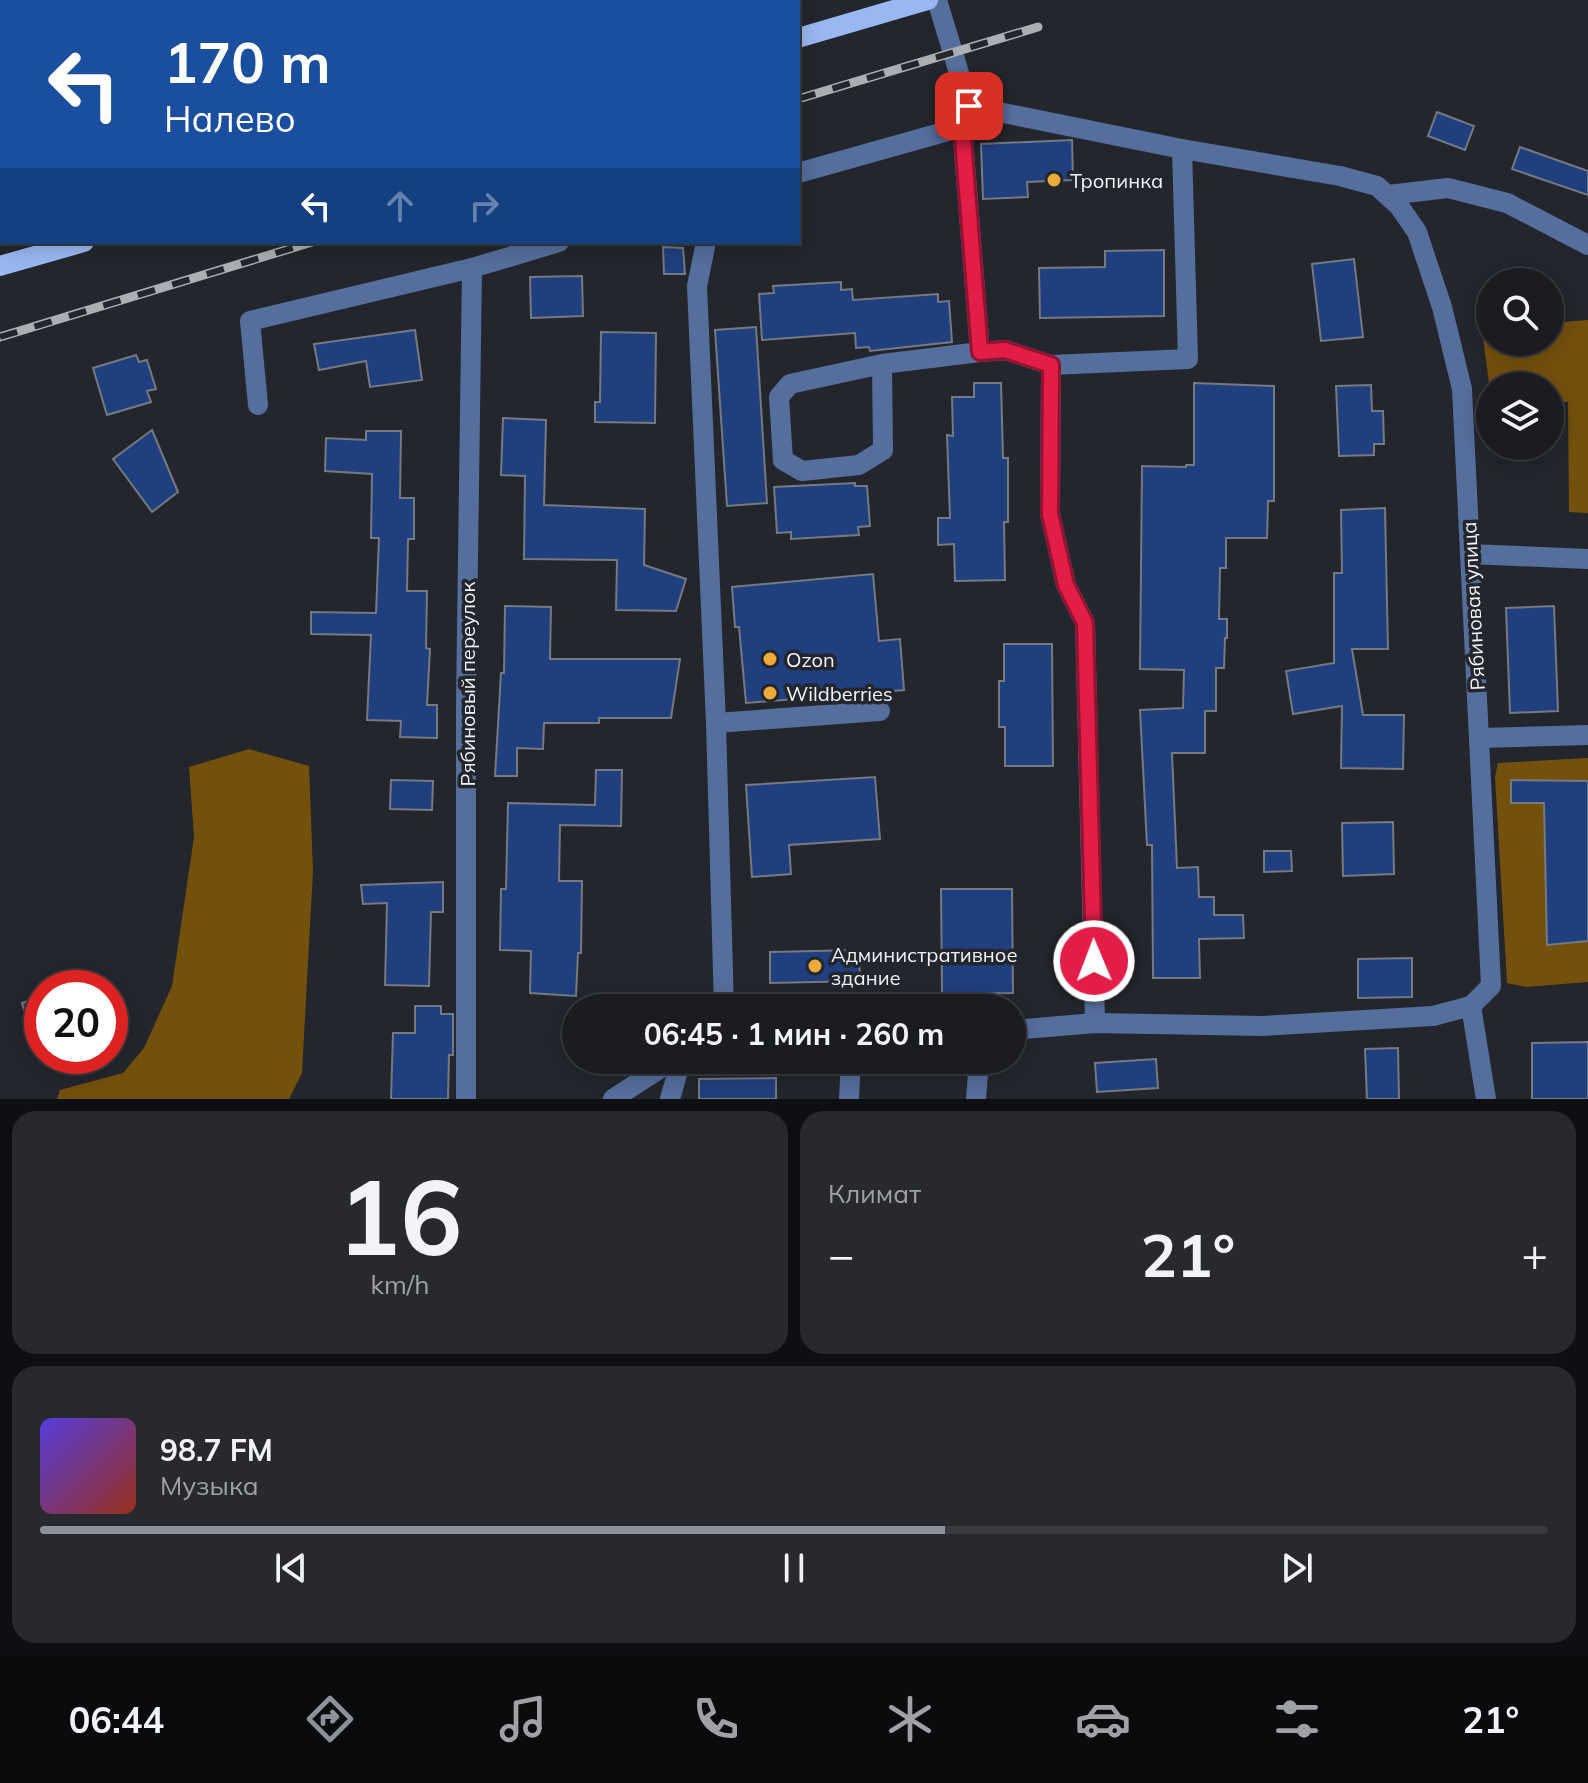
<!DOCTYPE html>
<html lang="ru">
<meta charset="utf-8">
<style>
body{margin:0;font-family:Mulish,sans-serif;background:#27292e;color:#f1f3f6;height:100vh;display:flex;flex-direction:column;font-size:30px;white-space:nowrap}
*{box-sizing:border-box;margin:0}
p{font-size:26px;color:#9fa1a5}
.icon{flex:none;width:44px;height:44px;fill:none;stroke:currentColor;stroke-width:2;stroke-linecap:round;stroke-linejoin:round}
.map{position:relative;height:1099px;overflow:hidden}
.panel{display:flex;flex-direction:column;gap:12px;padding:12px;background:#0e0f12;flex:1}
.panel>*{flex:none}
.banner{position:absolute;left:0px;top:0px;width:800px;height:244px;box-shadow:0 4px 20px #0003,0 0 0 2px #383a3f;background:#1a4fa0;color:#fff;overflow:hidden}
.buttons{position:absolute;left:1476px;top:268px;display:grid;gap:16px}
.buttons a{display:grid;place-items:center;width:88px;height:88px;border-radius:50%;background:#1a1c21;box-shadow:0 4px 20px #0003,0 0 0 2px #383a3f;font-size:40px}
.speed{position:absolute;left:24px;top:970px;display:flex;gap:16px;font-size:40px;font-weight:700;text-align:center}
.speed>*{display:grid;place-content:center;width:104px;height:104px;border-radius:50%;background:#1a1c21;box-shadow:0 4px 20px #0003,0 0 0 2px #383a3f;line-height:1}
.speed .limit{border:12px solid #d22;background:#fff;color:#111}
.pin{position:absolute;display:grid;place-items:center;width:68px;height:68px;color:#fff;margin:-34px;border-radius:16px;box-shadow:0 4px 12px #0006}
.me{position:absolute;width:88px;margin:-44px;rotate:359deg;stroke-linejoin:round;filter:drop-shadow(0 0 6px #0008)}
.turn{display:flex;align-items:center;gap:28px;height:168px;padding:0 32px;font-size:36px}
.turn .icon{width:104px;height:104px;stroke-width:2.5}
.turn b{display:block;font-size:56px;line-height:68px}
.lanes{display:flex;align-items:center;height:76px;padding:0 32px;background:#0003;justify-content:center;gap:40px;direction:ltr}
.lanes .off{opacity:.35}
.big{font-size:60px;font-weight:700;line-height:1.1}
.panel .widget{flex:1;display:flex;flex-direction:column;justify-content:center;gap:12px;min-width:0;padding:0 28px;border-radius:24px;background:#27292e}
.panel .dial{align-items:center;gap:0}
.dial b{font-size:104px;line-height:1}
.song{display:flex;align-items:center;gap:24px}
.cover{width:96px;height:96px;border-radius:12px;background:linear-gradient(135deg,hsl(250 70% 55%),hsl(10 70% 35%))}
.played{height:8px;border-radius:4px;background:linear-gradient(90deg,#8c9099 60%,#383a3f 60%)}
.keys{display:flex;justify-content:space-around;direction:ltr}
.heat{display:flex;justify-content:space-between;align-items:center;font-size:44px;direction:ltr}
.panel .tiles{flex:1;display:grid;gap:12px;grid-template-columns:1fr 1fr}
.widget:last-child{grid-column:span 2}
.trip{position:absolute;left:562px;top:994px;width:464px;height:80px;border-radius:40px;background:#1a1c21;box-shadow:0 4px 20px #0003,0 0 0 2px #383a3f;font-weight:700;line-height:80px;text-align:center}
.tab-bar{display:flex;height:128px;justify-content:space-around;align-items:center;background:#0a0b0d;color:#9fa1a5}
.tab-bar .icon{width:56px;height:56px}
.tab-bar .active{color:#8c9099}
.tab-bar b{font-size:36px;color:#f1f3f6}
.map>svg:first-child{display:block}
.forest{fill:#74500d}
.building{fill:#203f7e;stroke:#757980;stroke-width:2}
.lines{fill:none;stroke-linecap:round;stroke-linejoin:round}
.minor{stroke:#566e9c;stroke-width:20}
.major{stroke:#99b8f1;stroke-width:20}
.rail-casing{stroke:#abaeb2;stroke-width:9}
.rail{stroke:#23262c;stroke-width:6;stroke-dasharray:18;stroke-linecap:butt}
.route-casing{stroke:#92132f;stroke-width:20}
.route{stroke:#e11d48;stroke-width:14}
.poi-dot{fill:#ebaa39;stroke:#23262c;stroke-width:3}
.labels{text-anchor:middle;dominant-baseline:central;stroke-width:7;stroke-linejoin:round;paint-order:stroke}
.poi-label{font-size:20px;fill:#f1f3f7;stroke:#23262c;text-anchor:start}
.street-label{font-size:20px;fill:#f1f3f7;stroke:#23262c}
</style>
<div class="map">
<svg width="1588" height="1099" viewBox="0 0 1588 1099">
<rect width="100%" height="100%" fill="#23262c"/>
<g class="forest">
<path d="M1588,320V513L1569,512L1568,402L1550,401V386H1490V391L1483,337L1490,333V342H1550V323Z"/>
<path d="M249,749L309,766L313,871L302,1073L289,1099H57L60,1090L123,1073L144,1048L172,986L194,837L189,767Z"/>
<path d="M1588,758V982L1526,987L1507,983L1495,777L1498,763Z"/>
</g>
<g class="building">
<path d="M1437,112L1474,126L1465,150L1428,136Z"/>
<path d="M1072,140L1073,180L1027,182L1028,197L983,199L981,144Z"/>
<path d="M1520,147L1588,171V195L1512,169Z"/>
<path d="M663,247L683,248L685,274H664Z"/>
<path d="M1164,250V316L1040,318L1039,268L1105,267V251Z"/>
<path d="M1354,259L1363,337L1321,341L1312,264Z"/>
<path d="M582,276L583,316L531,318L530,277Z"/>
<path d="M841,282V290L852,289L853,300L938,294V302L949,301L952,342L870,351L869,347L856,348L855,333L762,340L759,294L774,293L773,286Z"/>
<path d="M756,327L767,503L727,506L715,330Z"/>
<path d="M415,330L422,380L370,387L366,361L319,370L314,344Z"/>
<path d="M601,332L656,333L655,423L595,422V402H600Z"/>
<path d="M136,355L139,362L147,360L156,389L147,391L151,402L107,415L93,368Z"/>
<path d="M974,383H1001L1003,458H1008V522H1004L1005,580L955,581L954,544L938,545V518H950L947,435L953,436L952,397H974Z"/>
<path d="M1194,383L1274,386V501H1268L1267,538H1226V568H1220L1219,619H1227V638H1225L1224,668H1216V711H1205V753H1172L1177,868L1198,867L1199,897H1214V915H1243L1244,938L1199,939L1200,978H1153L1152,845H1147L1140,710L1183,708L1184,670L1140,669L1142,466L1186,467V465H1194Z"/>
<path d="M1371,385L1372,411H1383L1384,444H1374V455L1339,456L1336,386Z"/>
<path d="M503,418L546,420L544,505L645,509L644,565L686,579L676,611L616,610L617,560L524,559L525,476L501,475Z"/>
<path d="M152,430L178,492L152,512L113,459Z"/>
<path d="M366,431H401L400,498H414V539H408L407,591H427L426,648L430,649L427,705H437V738L400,737L401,721L367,720L371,635L311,634V612L376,613L379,538H371L372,474L325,471L326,438L366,440Z"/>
<path d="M855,483V486H867L870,526L858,527L859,535L791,539V532L777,533L774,487Z"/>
<path d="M1385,508L1388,649H1352L1363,715H1404L1403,769L1341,768L1342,706L1293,714L1286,671L1334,663V573H1342L1341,510Z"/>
<path d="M873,574L879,641L900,639L904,690L746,703L739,627H735L732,587Z"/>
<path d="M505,606L551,607L550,659H680L671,718H599V723H544L543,749L517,748V776H495L501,673H504Z"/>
<path d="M1554,606L1558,711L1510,713L1506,608Z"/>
<path d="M1004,644H1052L1053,766H1005V727H999V681H1004Z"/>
<path d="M596,770H622L621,826L560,825L559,881H582L581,953H578L576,996L530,993L531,951L500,950L501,889H506L508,803L595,805Z"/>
<path d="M875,777L880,839L789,845L791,874L752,877L746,785Z"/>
<path d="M391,780L433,781L432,810L390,809Z"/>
<path d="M1511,780L1588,781V941L1547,945L1544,803H1511Z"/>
<path d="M1393,822L1394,874L1343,876L1342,823Z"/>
<path d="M1264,851H1291L1292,871L1264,872Z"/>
<path d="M443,882V912H431L429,986L385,985L387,903L363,904L361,885Z"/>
<path d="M941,889H1012L1013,993L942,994Z"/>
<path d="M859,950L860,981L770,983V952Z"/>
<path d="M1412,958V997L1358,998V959Z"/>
<path d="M42,997V1054L37,1055L22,1003Z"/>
<path d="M415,1006H441V1014H453V1055H449L448,1099H391L393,1033H415Z"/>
<path d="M1588,1042V1099H1532V1043Z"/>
<path d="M1398,1048L1399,1099H1367L1365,1049Z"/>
<path d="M1156,1059L1158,1088L1097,1092L1095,1063Z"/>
<path d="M776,1078V1099H699V1079Z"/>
</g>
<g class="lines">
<g class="minor">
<path d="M937,0L969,106L1182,149L1340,176L1377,186L1399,206L1417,232L1442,307L1462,389L1491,986L1471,1006L1433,1016L1262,1026L1095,1023L1012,1030"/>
<path d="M962,127L980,352L1005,350L1051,365L1188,359L1182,149"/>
<path d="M798,173L962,127L965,117"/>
<path d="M1388,195L1448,188L1507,203L1588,245"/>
<path d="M706,242L697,286L716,723L724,1008"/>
<path d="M882,364L883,450L859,465L802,471L783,460L779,397L790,384L882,364L980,352"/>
<path d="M1051,365L1050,514L1066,585L1085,623L1095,1023"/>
<path d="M258,405L250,321L472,268L559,242"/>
<path d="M1470,554L1588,559"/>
<path d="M716,723L880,711"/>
<path d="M1481,738L1588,735"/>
<path d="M1471,1006L1486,1099"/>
<path d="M466,1099V704L472,268"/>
<path d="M613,1099L673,1060"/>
<path d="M670,1099L681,1060"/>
<path d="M849,1099L851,1060"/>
<path d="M976,1099L979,1060"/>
</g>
<g class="major">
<path d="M31,2L38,0"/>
<path d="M0,11L2,10"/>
<path d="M798,38L928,0"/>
<path d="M0,266L84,242"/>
</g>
<defs>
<g id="rail">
<path d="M798,99L1038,27"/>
<path d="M0,337L312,242"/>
</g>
</defs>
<use href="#rail" class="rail-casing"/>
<use href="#rail" class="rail"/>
</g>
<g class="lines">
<defs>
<path id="route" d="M969,106L962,127L980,352L1005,350L1051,365L1050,514L1066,585L1085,623L1094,961"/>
</defs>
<use href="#route" class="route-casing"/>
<use href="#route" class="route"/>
</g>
<g class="poi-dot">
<circle cx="1054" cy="180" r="8"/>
<circle cx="770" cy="659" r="8"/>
<circle cx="770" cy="693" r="8"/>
<circle cx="815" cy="966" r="8"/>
</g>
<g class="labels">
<g class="poi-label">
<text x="1070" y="180">Тропинка</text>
<text x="786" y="659">Ozon</text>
<text x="786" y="693">Wildberries</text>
<text x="831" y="954">Административное<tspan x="831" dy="23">здание</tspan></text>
</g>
<g class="street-label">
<text transform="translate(1473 606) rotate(-93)">Рябиновая улица</text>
<text transform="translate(467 684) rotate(-90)">Рябиновый переулок</text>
</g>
</g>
</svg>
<div class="buttons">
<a><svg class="icon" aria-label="search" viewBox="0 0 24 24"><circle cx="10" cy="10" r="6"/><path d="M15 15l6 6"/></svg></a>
<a><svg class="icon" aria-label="layers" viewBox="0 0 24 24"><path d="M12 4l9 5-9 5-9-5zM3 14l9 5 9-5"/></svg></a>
</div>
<div class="speed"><div class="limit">20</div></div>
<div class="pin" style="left:969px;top:106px;background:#d93025"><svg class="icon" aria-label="arrive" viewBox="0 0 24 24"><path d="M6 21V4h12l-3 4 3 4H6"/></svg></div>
<svg class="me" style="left:1094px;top:961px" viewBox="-20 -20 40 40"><circle r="17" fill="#e11d48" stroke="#fff" stroke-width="3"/><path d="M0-11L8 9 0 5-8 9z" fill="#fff"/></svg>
<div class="trip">06:45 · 1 мин · 260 m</div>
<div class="banner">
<div class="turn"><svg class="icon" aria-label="left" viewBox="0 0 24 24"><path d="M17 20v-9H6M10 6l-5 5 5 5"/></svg><div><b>170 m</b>Налево</div></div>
<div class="lanes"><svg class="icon" aria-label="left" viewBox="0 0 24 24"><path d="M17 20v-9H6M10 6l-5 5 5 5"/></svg><svg class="icon off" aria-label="ahead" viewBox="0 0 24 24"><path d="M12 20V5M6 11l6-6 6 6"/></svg><svg class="icon off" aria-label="right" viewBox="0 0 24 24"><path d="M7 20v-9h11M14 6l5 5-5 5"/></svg></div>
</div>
</div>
<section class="panel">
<div class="tiles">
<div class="widget dial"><b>16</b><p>km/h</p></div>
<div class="widget"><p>Климат</p>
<div class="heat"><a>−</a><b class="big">21°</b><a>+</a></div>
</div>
<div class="widget">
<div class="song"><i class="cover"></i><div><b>98.7 FM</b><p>Музыка</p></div></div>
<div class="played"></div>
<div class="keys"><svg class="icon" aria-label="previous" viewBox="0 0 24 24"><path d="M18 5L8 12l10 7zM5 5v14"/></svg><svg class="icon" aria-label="pause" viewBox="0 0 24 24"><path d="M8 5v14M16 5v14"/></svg><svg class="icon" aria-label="next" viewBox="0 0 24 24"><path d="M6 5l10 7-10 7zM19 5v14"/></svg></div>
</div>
</div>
</section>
<nav class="tab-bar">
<b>06:44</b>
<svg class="icon active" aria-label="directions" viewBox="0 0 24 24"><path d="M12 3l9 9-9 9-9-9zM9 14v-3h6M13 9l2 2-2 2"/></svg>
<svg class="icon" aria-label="music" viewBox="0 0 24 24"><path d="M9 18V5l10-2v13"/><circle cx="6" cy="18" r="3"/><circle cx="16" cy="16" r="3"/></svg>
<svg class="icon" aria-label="phone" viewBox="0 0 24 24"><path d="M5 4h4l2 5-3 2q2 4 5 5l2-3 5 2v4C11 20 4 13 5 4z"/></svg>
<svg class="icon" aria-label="climate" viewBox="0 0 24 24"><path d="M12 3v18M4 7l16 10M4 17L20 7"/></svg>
<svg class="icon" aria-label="car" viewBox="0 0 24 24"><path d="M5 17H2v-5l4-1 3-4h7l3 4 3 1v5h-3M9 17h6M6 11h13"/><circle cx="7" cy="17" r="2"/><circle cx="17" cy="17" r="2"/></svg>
<svg class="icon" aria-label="filters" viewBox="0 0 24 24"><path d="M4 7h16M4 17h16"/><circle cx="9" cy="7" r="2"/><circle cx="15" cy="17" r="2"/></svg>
<b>21°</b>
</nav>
